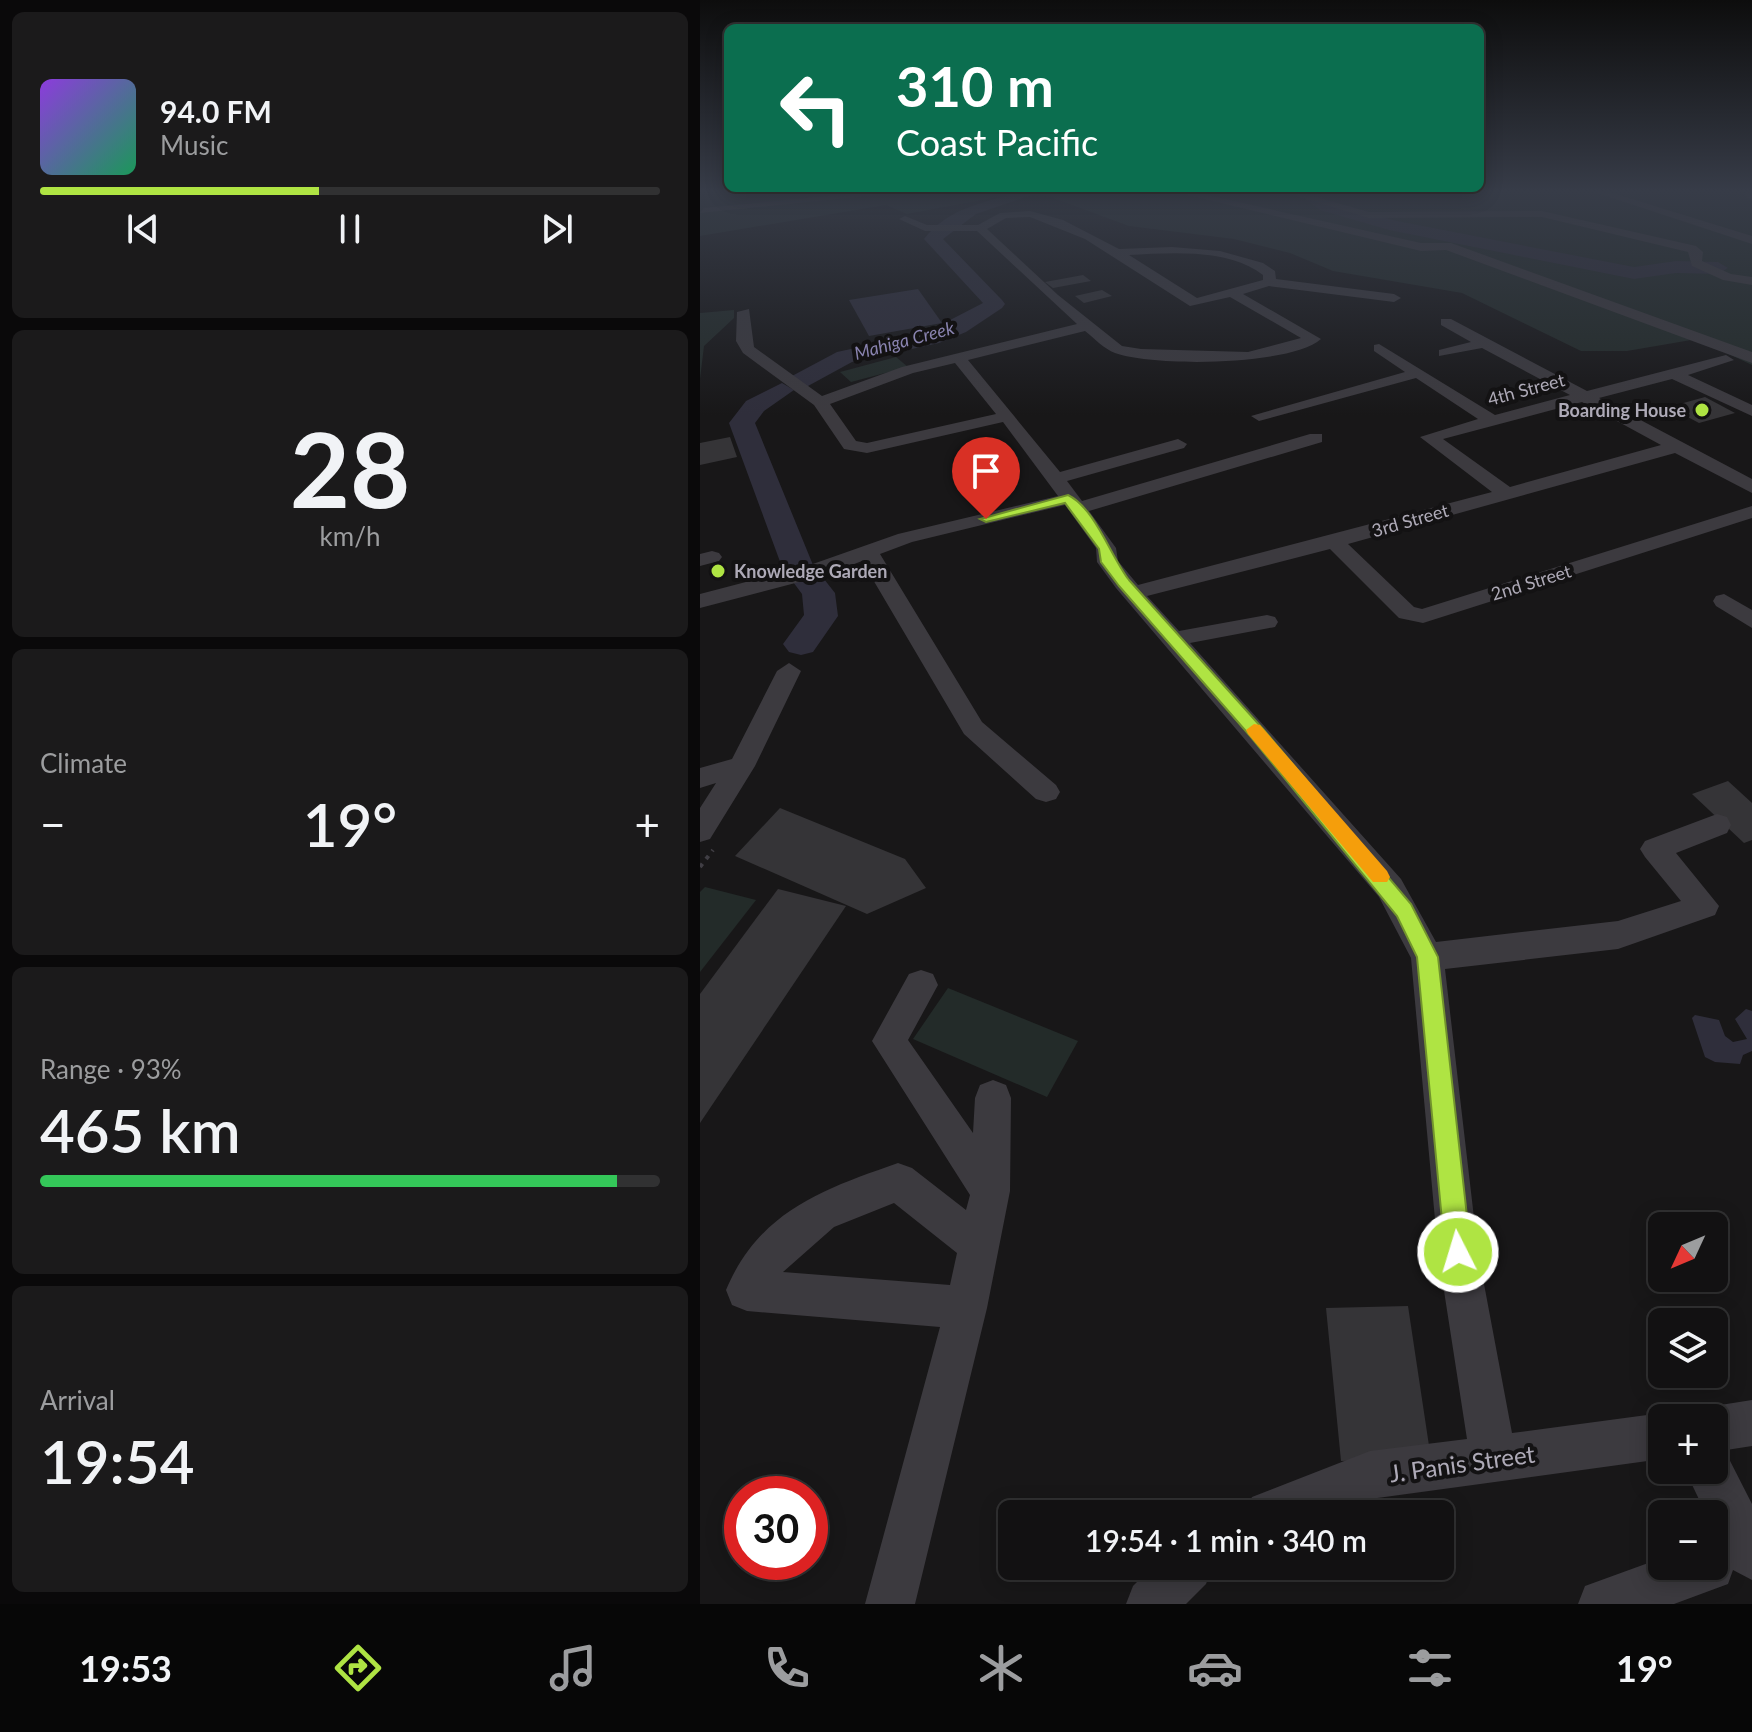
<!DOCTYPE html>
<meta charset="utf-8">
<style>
body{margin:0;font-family:Lato,sans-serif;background:#1b1a1b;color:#f1f3f6;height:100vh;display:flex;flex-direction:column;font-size:30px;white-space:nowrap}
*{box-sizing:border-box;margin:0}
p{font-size:26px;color:#9c9d9f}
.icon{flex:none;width:44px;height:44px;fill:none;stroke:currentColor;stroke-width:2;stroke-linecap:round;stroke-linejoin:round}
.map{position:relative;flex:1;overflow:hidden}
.drawer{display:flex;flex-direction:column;gap:12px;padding:12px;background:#0a090a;width:700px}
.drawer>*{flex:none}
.banner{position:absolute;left:24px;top:24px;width:760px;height:168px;border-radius:12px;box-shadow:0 4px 20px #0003,0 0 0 2px #313132;background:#0b6e4f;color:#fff;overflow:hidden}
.needle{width:52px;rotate:226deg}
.controls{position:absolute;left:948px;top:1212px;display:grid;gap:16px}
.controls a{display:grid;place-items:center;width:80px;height:80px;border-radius:12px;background:#121112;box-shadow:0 4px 20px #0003,0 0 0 2px #313132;font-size:40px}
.speed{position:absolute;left:24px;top:1476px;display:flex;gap:16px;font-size:40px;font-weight:700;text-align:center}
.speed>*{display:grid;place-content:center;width:104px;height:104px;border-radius:50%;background:#121112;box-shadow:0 4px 20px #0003,0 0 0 2px #313132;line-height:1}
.speed .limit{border:12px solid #d22;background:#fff;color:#111}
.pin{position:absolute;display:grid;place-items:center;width:68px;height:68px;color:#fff;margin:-82px -34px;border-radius:50% 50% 50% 0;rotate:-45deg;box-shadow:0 0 8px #0007}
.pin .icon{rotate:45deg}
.me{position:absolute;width:88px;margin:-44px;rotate:355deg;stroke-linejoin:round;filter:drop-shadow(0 0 6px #0008)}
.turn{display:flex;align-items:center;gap:28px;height:168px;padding:0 40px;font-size:36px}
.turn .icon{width:104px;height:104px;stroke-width:2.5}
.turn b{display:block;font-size:56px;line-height:68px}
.big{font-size:60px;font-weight:600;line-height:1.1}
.drawer .widget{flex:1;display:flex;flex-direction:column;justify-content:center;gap:12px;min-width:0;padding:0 28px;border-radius:12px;background:#1b1a1b}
.drawer .dial{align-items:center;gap:0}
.dial b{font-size:104px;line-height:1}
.song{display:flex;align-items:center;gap:24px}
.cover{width:96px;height:96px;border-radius:12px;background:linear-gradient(135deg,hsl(270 70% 55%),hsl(150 70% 35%))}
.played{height:8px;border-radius:4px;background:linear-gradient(90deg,#afe443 45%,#313132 45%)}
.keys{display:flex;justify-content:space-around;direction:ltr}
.heat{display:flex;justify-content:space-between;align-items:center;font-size:44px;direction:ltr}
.charge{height:12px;border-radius:6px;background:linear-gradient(90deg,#34c759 93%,#313132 0)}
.trip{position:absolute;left:298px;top:1500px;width:456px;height:80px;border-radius:12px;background:#121112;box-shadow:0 4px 20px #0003,0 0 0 2px #313132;font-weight:600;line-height:80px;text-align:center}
.menu{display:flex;height:128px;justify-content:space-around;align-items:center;background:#070707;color:#9c9d9f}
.menu .icon{width:56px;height:56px}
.menu .on{color:#afe443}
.menu b{font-size:36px;color:#f1f3f6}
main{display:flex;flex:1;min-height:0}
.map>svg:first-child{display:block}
.green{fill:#232b29}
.water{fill:#2f2e3b}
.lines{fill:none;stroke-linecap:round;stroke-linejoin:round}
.river{fill:#2f2e3b;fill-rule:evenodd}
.building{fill:#353437}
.path{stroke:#403e44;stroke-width:4;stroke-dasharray:4 6;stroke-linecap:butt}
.minor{fill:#3c3a3f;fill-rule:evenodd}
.route{fill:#afe443;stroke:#72942c;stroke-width:2}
.slow{fill:#f59e0b}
.poi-dot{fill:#afe443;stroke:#131213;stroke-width:3}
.labels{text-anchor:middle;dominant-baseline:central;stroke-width:8;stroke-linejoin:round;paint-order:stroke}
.far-water-label{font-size:18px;font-style:italic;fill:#8983af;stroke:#131213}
.far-street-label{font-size:18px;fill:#aeaab7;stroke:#131213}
.far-poi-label{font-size:18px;font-weight:bold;fill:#aeaab7;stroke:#131213;text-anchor:end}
.near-street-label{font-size:24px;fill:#aeaab7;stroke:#131213}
</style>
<main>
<section class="drawer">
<div class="widget">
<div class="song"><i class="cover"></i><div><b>94.0 FM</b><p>Music</p></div></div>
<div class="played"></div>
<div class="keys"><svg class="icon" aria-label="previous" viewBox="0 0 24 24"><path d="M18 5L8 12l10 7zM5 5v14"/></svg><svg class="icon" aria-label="pause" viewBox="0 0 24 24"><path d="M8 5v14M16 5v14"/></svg><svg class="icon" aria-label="next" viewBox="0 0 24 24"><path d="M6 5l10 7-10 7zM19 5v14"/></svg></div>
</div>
<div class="widget dial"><b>28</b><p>km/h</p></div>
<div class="widget"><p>Climate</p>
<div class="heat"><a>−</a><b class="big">19°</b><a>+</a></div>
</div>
<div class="widget"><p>Range · 93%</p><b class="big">465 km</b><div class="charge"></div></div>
<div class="widget"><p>Arrival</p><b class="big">19:54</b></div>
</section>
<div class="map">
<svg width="1052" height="1604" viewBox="0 0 1052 1604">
<rect width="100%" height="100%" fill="#181718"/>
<g class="green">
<path d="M0,191H330L207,214L186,205L0,236Z"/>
<path d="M334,191H1052V365L997,339L927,351H881L762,293L633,271L590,253L534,239L429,226Z"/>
<path d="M34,310V318L4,346L0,379V313Z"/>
<path d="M196,357L208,367L151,382L140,372Z"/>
<path d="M5,887L56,900L0,972V892Z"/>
<path d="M248,988L378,1041L347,1097L213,1039Z"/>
</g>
<g class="water">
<path d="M218,289L242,323L169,336L149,300Z"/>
<path d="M1046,1009L1052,1011V1051L1043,1055L1040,1064L1015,1062L1005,1057L992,1018L995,1015L1019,1020L1025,1036L1033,1042L1047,1039L1035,1019Z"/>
</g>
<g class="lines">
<g class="river">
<path d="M320,191H343L276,214L243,239L302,300L305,304L302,308L266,332L239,343L152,362L108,386H92L88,381L92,376L137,352L225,333L283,303L224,239C250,206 284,204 320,191Z"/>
<path d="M595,191H613L632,204L697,221L934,267L976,261L1018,262L1028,268L1018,274L976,273L934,279L689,230L620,210Z"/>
<path d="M82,383L94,390L64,411L55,423L113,565L135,593L138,616L113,652L101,655L89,652L83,644L104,615L102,594L82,567L29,423L46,401Z"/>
</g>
</g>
<g class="building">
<path d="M383,275L391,281L353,288L345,282Z"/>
<path d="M402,290L412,296L384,303L375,296Z"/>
<path d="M1005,397L1035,413L999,423L969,407Z"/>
<path d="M30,437L37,457L0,465V443Z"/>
<path d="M1028,781L1052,803V840L1044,843L992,794Z"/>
<path d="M80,808L205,859L226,888L167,914L35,856Z"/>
<path d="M78,889L146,906L0,1123V994Z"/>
<path d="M708,1306L731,1459L641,1461L626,1308Z"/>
</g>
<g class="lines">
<path class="path" d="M0,867L13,850"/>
<g class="minor">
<path d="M179,191H216L0,213L4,208Z"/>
<path d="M471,191H489L721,243H751L1052,352V363L746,250L721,251Z"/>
<path d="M579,191H595L669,212L842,211L996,246L1003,252L1002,261L1031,274L1052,277V285L1023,280L992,266L988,252L842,217L669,218Z"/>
<path d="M891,191H906L1052,236V244Z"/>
<path d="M1044,191H1052V199L1048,198Z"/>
<path d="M330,211L363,220L419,249L472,247L520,251L563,263L575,271L576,279L694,294L701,298L694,302L569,286L543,294L621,339C590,366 454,367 415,353C404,349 394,338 385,331L268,360L360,472L478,439L487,444L484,448L367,481L382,501L610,434H622V442L389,511L416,548L418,561L438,585L792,492L720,437L778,419L716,378L559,421L551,416L705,372L674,351V345L679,344L795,415L870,395L782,348L739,356V350L771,342L741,325V319H751L887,391L1026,355L1034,360L988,375L1052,405V416L972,379L899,398L1052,479V493L975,453L648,544L714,607L722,609L1052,506V518L723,623L699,618L630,549L447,596L479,631L567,615L575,617L578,622L575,627L490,643L701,879L736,942L918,921L981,901L945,857L940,849L945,841L1017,814L1027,817L1031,825L1027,833L976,853L1019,906L1015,915L918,949L745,969L778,1252L812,1433L962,1413L974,1418H962V1459L670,1499L631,1514H545L552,1497L670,1451L767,1439L738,1252L711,958L679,897L416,588L397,562L396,548L365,505L212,542L180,554L282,722L356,785L360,792L356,799L346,802L336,799L264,734L162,561L126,575L0,608V594L110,565L198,534L358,496L303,422L167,453L144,449L114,405L43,353L36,341L37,312L49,309L54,347L122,396L202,367L377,324L277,231H225L199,219L205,216L227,225H278L300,213ZM330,217L385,239L490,306L530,297L601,338L548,352L441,349L422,346L358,295L287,229L306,218ZM429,255C470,253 529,248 563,275V280L497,298ZM255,363L296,414L167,443L156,441L130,404L213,373ZM882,402L961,445L810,487L743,439Z"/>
<path d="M12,551L19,553L22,557L19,561L0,566V554Z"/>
<path d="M1024,594L1052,610V628L1016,606L1013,601L1016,596Z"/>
<path d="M89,663L101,671L55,766L10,839L0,842V808L16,783L0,788V768L32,759L77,671Z"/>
<path d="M221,970L233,974L238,985L208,1040L273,1133L275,1098L280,1085L293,1080L306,1085L311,1098L310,1191L287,1308L215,1604H165L240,1327L47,1311L32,1305L26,1290C59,1211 124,1189 198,1163L212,1168L266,1210L270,1195L172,1041L209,974ZM194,1203L257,1253L250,1285L83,1272L134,1227Z"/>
<path d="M1052,1400V1446L1020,1451L1026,1453L1052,1504V1580L1033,1570L1028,1584L974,1604H878L885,1586L962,1558V1566H1014V1543L1021,1546L1014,1531V1514H1006L985,1470H1014V1418H996L998,1413L1014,1406Z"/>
<path d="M453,1566H513L506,1584L486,1604H426L433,1586Z"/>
</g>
</g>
<linearGradient id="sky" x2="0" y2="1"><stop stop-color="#0d0d0d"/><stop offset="0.46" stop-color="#373c48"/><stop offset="1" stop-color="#373c48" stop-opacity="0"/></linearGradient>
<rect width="1052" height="415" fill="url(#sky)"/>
<path class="route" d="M368,495C395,508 411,557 429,580L563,729L711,904L738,957L771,1252L768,1261L758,1265L749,1261L745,1252L717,957L697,916L551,737L419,586L401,562L399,549L365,503L286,522L280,519Z"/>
<path class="slow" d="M554,724L560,725L687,871L690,877L687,882H673L548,734L546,730Z"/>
<g class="poi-dot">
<circle cx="1002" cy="410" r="8"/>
<circle cx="18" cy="571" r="8"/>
</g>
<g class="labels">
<g class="far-water-label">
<text transform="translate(204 340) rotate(-15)">Mahiga Creek</text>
</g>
<g class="far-street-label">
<text transform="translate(826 389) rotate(-15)">4th Street</text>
<text transform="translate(710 520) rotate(-16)">3rd Street</text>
<text transform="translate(831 582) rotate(-17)">2nd Street</text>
</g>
<g class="far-poi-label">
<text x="986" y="410">Boarding House</text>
<text x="34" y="571" text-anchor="start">Knowledge Garden</text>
</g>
<g class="near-street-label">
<text transform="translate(762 1463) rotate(-8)">J. Panis Street</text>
</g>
</g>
</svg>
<div class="controls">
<a><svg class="needle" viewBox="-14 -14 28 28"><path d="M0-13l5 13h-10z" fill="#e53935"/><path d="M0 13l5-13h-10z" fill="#9c9d9f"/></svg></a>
<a><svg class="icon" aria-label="layers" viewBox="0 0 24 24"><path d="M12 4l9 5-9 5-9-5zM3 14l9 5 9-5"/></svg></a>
<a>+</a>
<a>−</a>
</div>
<div class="speed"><div class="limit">30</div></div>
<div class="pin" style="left:286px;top:519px;background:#d93025"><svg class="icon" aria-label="arrive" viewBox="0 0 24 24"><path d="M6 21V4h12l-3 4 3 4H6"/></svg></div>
<svg class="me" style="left:758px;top:1252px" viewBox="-20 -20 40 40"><circle r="17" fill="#afe443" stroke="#fff" stroke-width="3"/><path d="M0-11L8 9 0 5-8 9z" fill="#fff"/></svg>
<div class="trip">19:54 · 1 min · 340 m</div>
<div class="banner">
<div class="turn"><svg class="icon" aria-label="left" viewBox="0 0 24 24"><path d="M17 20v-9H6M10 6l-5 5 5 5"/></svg><div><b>310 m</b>Coast Pacific</div></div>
</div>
</div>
</main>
<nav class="menu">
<b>19:53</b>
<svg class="icon on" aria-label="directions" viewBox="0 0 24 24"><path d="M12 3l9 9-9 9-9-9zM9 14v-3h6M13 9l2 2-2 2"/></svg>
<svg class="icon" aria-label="music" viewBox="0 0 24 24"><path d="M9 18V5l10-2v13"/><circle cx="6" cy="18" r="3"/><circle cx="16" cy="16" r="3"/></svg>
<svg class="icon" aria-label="phone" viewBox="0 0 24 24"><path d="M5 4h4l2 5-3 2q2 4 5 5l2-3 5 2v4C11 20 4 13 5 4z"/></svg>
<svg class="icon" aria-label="climate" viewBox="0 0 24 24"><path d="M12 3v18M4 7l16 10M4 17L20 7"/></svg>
<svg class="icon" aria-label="car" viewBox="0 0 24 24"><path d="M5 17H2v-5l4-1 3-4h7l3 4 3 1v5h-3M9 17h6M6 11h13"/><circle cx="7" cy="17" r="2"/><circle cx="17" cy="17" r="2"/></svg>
<svg class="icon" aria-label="filters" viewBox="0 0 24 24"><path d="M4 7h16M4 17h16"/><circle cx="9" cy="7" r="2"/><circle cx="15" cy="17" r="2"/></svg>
<b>19°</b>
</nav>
